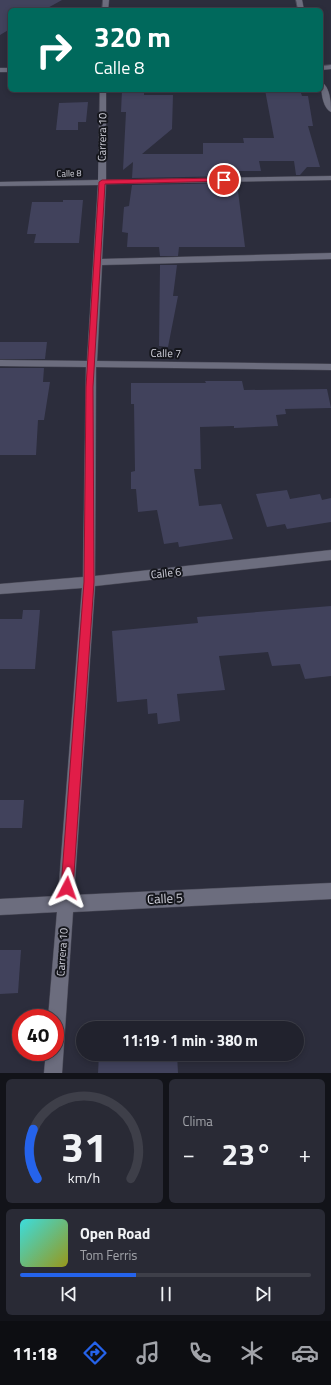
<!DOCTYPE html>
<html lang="es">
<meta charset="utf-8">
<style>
body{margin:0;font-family:"Titillium Web",sans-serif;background:#292a35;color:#f1f3f6;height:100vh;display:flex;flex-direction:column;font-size:15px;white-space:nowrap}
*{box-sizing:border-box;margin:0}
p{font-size:13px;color:#a2a4aa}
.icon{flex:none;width:22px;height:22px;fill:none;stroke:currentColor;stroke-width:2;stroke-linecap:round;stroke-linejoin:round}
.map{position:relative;height:1073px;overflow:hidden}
.side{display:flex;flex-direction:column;gap:6px;padding:6px;background:#121319;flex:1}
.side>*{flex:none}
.banner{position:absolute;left:8px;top:8px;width:315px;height:84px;border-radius:6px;box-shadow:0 2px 6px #0003,0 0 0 1px #3e3f49;background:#00695c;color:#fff;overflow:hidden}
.speed{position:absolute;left:12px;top:1009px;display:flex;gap:8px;font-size:20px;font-weight:700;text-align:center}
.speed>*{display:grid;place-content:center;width:52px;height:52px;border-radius:50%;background:#21222d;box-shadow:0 2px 6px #0003,0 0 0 1px #3e3f49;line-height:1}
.speed .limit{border:6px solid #d22;background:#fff;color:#111}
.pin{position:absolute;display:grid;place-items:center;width:34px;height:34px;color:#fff;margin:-17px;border:2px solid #fff;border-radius:50%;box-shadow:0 1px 4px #0007}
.me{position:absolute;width:44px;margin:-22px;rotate:4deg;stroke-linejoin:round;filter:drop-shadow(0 0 3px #0008)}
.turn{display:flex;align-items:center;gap:14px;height:84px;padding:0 20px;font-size:18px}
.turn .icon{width:52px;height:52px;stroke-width:2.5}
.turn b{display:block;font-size:28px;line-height:34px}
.big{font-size:30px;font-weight:700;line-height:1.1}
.side .card{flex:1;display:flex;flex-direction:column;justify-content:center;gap:6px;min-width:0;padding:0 14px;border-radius:6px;background:#292a35}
.side .dial{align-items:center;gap:0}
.dial svg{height:104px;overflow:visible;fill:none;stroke:#3e3f49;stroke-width:7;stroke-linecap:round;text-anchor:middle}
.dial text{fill:#f1f3f6;stroke:none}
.song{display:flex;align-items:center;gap:12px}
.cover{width:48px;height:48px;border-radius:6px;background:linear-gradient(135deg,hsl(180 70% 55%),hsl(60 70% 35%))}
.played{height:4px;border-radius:2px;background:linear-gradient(90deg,#2563eb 40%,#3e3f49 40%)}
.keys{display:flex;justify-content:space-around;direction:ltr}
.heat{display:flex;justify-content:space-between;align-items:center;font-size:22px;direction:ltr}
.side .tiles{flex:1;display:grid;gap:6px;grid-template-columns:1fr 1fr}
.card:last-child{grid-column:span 2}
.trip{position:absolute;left:76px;top:1021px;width:228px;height:40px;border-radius:20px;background:#21222d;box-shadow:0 2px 6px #0003,0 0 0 1px #3e3f49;font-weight:700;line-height:40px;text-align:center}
.menu{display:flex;height:64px;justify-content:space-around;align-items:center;background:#0d0e12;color:#a2a4aa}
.menu .icon{width:28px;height:28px}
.menu .current{color:#2563eb}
.menu b{font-size:18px;color:#f1f3f6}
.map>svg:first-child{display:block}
.building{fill:#41425c}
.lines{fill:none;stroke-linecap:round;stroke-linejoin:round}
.minor-casing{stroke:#4a4a57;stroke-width:1}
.minor{fill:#6c6d7e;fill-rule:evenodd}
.route{fill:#e11d48;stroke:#92132f}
.labels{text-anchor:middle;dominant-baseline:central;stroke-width:4;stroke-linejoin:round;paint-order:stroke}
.far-street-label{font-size:9px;fill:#d4d4de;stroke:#15161c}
.street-label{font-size:11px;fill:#d4d4de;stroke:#15161c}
.near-street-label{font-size:13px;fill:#d4d4de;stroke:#15161c}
</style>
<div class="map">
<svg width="331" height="1073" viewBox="0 0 331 1073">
<rect width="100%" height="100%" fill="#2c2d3c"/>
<g class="building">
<path d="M0,0H62L44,10H10V29L0,35Z"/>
<path d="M122,90H144V95H173L172,129L142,154H203V143H244L243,138H274L265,90H300L302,96H308L313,126H308L320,167H307L300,175H296L294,161H259L261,171H236L237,176L132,178L133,162L123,170L126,112H121Z"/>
<path d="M88,102L86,122H78V130H56L59,103Z"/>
<path d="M237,183L245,247H179L178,256H160L159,247H127L128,233L122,232L124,207L129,206L132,185Z"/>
<path d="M63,200H83L79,243H34L36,234H27L32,202H63Z"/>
<path d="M160,265H177L173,296H178L168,347L159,346Z"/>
<path d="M0,342H47L45,359H0Z"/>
<path d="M0,368H44L43,382H50L44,420H38L36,455H0Z"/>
<path d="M205,381H242L244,390L327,389L331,408L285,409L286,414L276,415L278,426L234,428V426L200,427L201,469H194L199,506L221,504L233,539L179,547L178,542L164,544L157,510L138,512L136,489H131V472L135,471L134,404H131V383H206Z"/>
<path d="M287,490L290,499L320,494L322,500L331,498V522L287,529L285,524L267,527L256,494Z"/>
<path d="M331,606V676L305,679L300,664L272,666L268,652L219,656L225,690L177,694L180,721L158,724L157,713L148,714L147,699L117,702L112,631L198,623L197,617Z"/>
<path d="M23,610H40L35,669H0V619H22Z"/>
<path d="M0,800H24L22,828H0Z"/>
<path d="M0,950H21L18,993L0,994Z"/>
<path d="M99,1054H177L178,1073H98Z"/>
</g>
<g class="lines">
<defs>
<g id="minor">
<path d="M103,0H109L108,10H102Z"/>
<path d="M296,0H302L304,10H298Z"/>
<path d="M331,65V69L321,70V66Z"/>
<rect x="0" y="68" width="10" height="4"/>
<path d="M321,82C330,86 331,103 331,112C322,108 321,89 321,82Z"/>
<path d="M100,90H106V180L331,176V180L106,184L102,259L331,253V259L102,265L97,361L331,364V370L96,367L95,576L331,550V560L95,586L74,895L331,883V899L73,912L62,1073H44L46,1052H55V1018H48L57,912L0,915V899L58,896L82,588L0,594V584L83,577L86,367L0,366V360L87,361L98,185L0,186V182L98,180Z"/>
</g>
</defs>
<use href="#minor" class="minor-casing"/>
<use href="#minor" class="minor"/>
</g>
<path class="route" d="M224,178L226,179V181L105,184L93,387L94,582L73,888L71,892L67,894L62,892L61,888L84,582L86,387L99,182L102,180Z"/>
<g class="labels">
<g class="far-street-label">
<text transform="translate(69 173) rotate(-1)">Calle 8</text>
</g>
<g class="street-label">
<text transform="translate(102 137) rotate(-89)">Carrera 10</text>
<text transform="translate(166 353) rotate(1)">Calle 7</text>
<text transform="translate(166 573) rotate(-6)">Calle 6</text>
<text transform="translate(62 952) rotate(-86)">Carrera 10</text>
</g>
<g class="near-street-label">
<text transform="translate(165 898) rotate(-3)">Calle 5</text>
</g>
</g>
</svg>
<div class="speed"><div class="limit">40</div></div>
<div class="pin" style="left:224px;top:180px;background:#d93025"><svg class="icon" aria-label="arrive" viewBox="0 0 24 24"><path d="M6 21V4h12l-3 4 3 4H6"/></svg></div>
<svg class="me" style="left:67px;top:888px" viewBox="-20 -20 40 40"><path d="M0-17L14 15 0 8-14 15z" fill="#e11d48" stroke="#fff" stroke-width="4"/></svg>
<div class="trip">11:19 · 1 min · 380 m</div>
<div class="banner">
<div class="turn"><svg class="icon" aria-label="right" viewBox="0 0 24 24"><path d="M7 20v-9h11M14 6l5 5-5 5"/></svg><div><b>320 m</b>Calle 8</div></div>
</div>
</div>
<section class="side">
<div class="tiles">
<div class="card dial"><svg viewBox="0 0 100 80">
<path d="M14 69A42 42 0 1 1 86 69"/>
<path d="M14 69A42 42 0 0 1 11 31" stroke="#2563eb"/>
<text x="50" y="56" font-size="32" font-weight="700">31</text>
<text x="50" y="72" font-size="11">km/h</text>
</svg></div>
<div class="card"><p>Clima</p>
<div class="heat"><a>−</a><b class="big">23°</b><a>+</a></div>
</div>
<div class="card">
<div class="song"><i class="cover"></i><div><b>Open Road</b><p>Tom Ferris</p></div></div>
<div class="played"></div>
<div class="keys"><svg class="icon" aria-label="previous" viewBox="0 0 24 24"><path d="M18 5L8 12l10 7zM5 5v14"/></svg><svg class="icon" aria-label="pause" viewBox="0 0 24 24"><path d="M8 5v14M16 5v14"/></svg><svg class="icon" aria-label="next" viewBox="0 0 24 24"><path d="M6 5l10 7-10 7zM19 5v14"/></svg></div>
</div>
</div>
</section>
<nav class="menu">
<b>11:18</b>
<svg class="icon current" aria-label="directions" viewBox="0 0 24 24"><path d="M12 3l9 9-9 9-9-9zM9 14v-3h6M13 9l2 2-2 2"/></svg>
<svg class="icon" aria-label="music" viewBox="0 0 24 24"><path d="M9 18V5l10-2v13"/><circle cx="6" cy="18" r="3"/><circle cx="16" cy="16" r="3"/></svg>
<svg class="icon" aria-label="phone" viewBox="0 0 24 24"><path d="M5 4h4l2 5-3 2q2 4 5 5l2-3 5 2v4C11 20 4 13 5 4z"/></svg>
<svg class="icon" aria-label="climate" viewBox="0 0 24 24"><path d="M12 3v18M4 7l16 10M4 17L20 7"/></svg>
<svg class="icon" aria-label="car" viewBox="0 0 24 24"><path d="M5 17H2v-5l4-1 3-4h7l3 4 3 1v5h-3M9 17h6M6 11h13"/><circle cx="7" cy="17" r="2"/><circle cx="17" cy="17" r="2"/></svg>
</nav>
